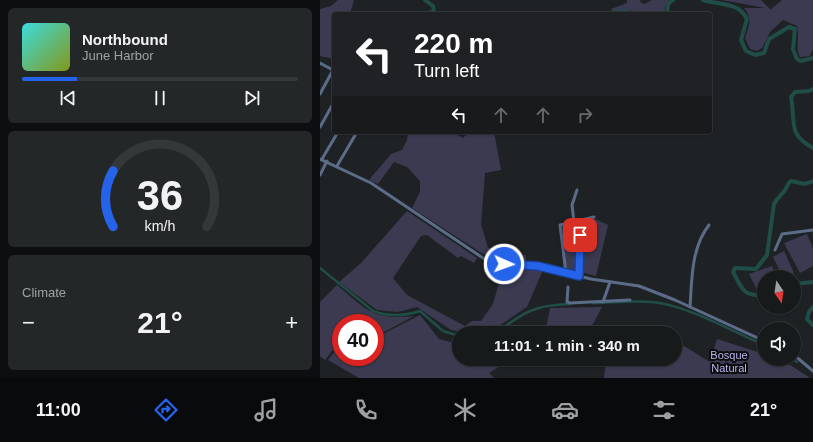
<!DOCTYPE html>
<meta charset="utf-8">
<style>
body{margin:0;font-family:Arial,sans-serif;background:#232728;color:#f1f3f6;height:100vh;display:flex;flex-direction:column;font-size:15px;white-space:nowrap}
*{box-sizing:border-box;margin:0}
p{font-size:13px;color:#9ea1a3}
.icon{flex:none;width:22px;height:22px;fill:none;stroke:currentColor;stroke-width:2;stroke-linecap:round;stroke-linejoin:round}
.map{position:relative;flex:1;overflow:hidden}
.drawer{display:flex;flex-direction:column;gap:8px;padding:8px;background:#0c0e0f;width:320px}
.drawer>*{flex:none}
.hud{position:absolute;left:12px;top:12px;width:380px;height:122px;border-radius:4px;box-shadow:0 1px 3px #0004,0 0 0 1px #35383a;background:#202124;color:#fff;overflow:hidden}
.needle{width:26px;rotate:167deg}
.buttons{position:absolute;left:437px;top:270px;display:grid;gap:8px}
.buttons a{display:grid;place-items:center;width:44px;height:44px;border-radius:50%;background:#161a1b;box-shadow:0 1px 3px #0004,0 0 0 1px #35383a;font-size:20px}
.speed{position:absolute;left:12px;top:314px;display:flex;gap:8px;font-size:20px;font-weight:700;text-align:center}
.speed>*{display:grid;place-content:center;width:52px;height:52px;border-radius:50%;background:#161a1b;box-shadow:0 1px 3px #0004,0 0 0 1px #35383a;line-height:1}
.speed .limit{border:6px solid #d22;background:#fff;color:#111}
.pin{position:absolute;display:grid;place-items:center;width:34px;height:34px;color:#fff;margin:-17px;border-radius:8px;box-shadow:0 2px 6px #0006}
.me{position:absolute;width:44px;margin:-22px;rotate:92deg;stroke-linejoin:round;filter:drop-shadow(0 0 3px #0008)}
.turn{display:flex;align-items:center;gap:14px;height:84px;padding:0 16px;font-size:18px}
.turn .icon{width:52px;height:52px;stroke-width:2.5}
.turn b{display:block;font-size:28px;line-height:34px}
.lanes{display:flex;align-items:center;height:38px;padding:0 16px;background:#0003;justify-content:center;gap:20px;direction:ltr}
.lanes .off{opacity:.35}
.big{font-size:30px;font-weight:800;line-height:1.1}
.drawer .card{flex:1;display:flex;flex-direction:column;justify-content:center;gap:6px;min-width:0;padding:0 14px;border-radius:6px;background:#232728}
.drawer .dial{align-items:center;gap:0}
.dial svg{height:104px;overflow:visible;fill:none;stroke:#35383a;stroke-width:7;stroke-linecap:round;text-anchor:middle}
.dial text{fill:#f1f3f6;stroke:none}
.song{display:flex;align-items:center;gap:12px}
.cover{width:48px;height:48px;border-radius:6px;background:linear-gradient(135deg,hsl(180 70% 55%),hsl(70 70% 35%))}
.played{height:4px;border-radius:2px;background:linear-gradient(90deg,#2563eb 20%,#35383a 20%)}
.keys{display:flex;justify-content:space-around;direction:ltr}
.heat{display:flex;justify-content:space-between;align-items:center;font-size:22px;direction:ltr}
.trip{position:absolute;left:132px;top:326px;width:230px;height:40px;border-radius:20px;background:#161a1b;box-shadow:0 1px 3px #0004,0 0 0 1px #35383a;font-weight:800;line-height:40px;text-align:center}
.tabs{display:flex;height:64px;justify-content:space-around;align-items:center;background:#090a0b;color:#9ea1a3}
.tabs .icon{width:28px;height:28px}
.tabs .current{color:#2563eb}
.tabs b{font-size:18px;color:#f1f3f6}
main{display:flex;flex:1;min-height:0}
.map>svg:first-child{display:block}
.green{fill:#3b3a51}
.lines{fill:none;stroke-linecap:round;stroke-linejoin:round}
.canal{stroke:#214d48;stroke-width:2.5}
.river{stroke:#214d48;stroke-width:4}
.minor{stroke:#5b6c89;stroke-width:3}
.route-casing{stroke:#184099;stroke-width:10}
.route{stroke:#2563eb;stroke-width:7}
.labels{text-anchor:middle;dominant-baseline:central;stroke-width:4;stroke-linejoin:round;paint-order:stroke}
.park-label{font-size:11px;fill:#bab7f0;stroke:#0a0b0c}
</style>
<main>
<section class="drawer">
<div class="card">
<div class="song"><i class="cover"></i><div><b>Northbound</b><p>June Harbor</p></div></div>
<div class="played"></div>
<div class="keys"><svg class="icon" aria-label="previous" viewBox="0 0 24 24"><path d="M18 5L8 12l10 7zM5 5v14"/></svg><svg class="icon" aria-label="pause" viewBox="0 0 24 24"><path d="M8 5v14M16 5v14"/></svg><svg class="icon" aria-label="next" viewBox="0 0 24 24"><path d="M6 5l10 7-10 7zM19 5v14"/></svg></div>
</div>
<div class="card dial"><svg viewBox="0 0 100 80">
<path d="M14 69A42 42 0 1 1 86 69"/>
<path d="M14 69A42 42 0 0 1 14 26" stroke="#2563eb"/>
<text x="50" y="56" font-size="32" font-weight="700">36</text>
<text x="50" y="72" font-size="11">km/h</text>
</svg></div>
<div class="card"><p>Climate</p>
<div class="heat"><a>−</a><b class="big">21°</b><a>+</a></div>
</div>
</section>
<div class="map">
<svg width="493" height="378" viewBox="0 0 493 378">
<rect width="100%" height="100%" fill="#1e2224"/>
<g class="green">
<path d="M18,0H34L30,14H14V59L0,56V9L11,6Z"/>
<path d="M307,0H320L321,3L325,4L332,0H349L345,7L344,14H318L313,11L301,10L292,11L291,9L307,3Z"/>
<path d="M402,0H441L453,12L450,10L462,0H493V49L490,56L480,57C475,48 480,36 477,26L463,20L450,32L442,48L437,51L430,49L425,38C429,26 433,19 424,8H445Z"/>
<path d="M91,132C105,132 133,130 143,138L149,132H174L181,170L165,173L161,224L168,248L206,255V262H183L163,254L92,208L100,192V181L87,167L74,162L58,184L49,180L71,154L82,150L87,140L88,134Z"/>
<path d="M87,211L157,258L154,263L141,256L138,258L107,235L101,236L73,278L87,295L145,326L152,321H161L173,304L180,279L175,274L179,267L223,270L207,307L173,330L147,333L131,330L97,307L78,312L57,310L19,282L41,263Z"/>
<path d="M273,218L288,225L276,276L244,268L239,225Z"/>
<path d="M487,234L493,248V266L480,273L464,243Z"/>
<path d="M464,251L474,273L463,277L453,257Z"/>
<path d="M452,266L457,277H444V285L436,288L429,274Z"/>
<path d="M17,285C48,311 52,320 94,316L55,337V323H21V347H15L5,360L0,356V302Z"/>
<path d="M282,307L273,324L258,333H225L230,308Z"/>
<path d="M100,315L119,339L139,344V359H191L169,373L174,378H39L8,360L17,349H21V357H55V338Z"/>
<path d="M306,325L341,328L342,333H296Z"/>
<path d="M397,339L444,354V359H461L490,378H284L286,359H355V352L364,346L390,362Z"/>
</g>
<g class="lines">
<g class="canal">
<path d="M0,268L53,311C68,317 84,316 100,311L123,331L139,336"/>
<path d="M273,303C292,303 312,300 332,302C367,305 411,331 444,345"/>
<path d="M176,333C204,312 214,305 250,304"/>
<path d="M472,359L477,362"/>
</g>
<g class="river">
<path d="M105,0L113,6L114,11L105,14"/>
<path d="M383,0C400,5 419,2 427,19L421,40L426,51L435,55L444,53L449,39L469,27L475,29L473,49L477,59L481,61L493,58"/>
<path d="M282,14L305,11L313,14"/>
<path d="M347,14C348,7 346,4 353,0"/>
<path d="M493,89L489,91L475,92L471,97C476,122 467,134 493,148"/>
<path d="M474,284L493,282"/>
<path d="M444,296C422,295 423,290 413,272L415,268L436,269L447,255L454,204C457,198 462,195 465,190C468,186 467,183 471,181L485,184L493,181"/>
<path d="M493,307L489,312L487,319L493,325"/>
</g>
<g class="minor">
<path d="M0,63L13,70L0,94"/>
<path d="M0,127L14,102"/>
<path d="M0,159L51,183L166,260L184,264L218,266L271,279L319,286L355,300L444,341"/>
<path d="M2,159L18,132"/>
<path d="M17,166L37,132"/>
<path d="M0,175L7,161"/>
<path d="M254,222L252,205L257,190"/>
<path d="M455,250L462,234L493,230"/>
<path d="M246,273L240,225L274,217"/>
<path d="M259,276L260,221"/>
<path d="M248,287L247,302L250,303L310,300"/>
<path d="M283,302L290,282"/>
<path d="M370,307C372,279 371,248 389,225"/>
<path d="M474,355L493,371"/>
</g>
</g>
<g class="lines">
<defs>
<path id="route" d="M184,264L218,266L259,276L260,235"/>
</defs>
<use href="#route" class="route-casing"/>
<use href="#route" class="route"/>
</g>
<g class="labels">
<g class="park-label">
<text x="409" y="355">Bosque<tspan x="409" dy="13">Natural</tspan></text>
</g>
</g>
</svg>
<div class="buttons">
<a><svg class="needle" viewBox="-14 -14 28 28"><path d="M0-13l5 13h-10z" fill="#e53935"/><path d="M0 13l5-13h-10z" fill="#9ea1a3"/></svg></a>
<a><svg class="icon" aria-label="sound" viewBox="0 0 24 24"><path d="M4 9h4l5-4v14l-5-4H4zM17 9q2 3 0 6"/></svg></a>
</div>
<div class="speed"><div class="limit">40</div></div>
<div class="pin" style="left:260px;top:235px;background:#d93025"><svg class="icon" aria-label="arrive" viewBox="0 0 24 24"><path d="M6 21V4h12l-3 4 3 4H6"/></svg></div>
<svg class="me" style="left:184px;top:264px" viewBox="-20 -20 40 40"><circle r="17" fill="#2563eb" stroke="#fff" stroke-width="3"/><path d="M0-11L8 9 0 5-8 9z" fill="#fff"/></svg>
<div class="trip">11:01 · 1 min · 340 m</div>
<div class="hud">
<div class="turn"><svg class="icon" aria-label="left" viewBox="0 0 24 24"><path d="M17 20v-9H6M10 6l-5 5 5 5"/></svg><div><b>220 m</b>Turn left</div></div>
<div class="lanes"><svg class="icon" aria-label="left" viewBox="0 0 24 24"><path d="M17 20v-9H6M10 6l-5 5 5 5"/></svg><svg class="icon off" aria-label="ahead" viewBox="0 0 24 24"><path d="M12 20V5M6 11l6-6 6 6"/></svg><svg class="icon off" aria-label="ahead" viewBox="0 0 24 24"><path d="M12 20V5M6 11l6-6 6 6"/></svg><svg class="icon off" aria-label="right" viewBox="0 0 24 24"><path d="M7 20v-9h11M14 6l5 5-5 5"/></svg></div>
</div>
</div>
</main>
<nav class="tabs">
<b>11:00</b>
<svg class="icon current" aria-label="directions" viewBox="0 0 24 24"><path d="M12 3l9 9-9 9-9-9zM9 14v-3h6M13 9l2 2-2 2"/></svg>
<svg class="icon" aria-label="music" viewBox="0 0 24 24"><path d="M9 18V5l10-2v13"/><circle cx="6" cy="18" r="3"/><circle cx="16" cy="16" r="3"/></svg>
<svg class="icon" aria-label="phone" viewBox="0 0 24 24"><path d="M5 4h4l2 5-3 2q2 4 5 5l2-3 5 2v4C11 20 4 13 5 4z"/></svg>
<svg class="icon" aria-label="climate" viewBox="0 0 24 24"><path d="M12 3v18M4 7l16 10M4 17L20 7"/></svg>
<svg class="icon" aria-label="car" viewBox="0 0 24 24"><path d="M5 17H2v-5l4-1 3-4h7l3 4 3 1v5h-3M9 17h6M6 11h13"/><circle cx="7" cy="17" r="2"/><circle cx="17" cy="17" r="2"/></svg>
<svg class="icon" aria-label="filters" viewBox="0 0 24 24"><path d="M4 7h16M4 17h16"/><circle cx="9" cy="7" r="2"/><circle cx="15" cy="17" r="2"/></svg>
<b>21°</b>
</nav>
